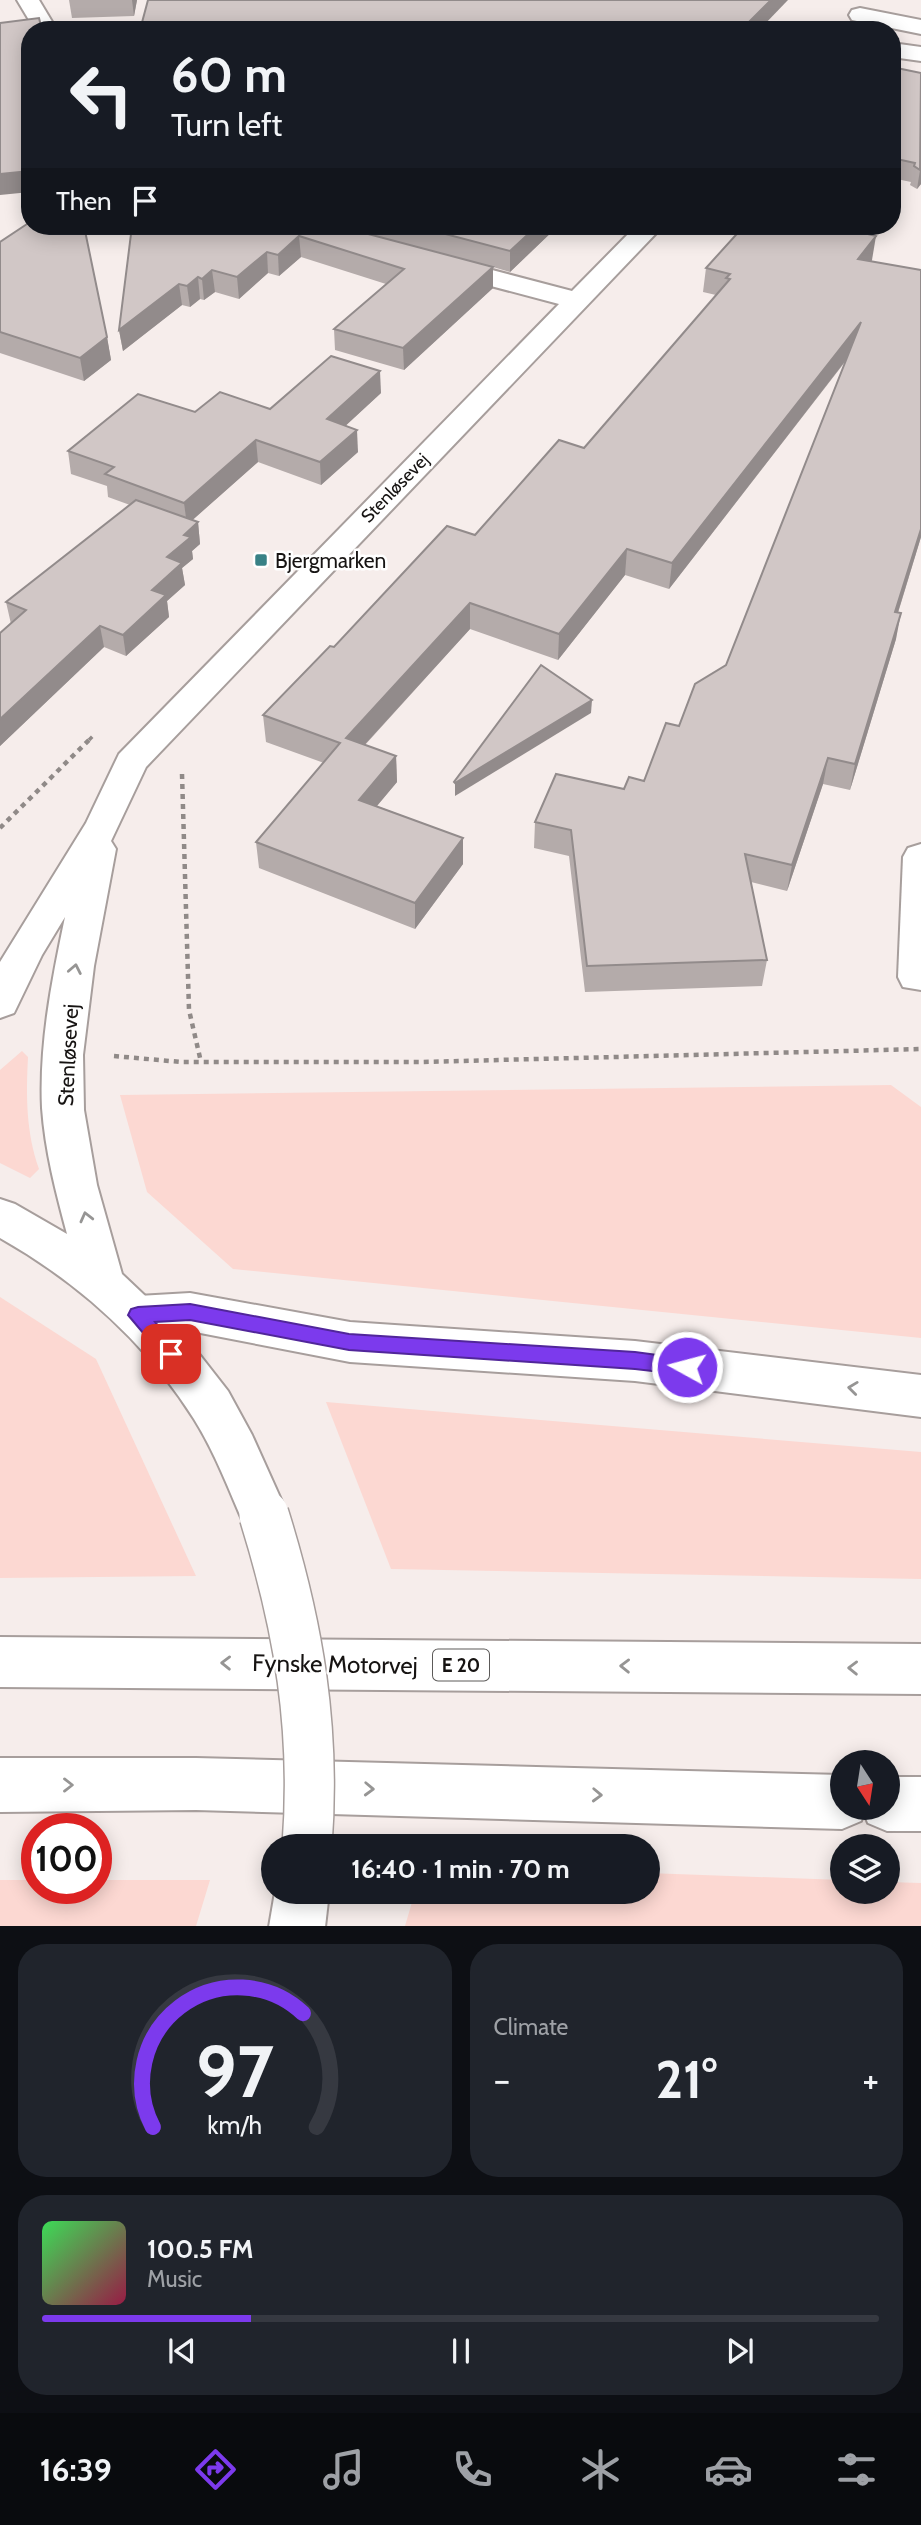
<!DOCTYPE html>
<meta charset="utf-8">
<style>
body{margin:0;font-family:Cabin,sans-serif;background:#20242c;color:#f1f3f6;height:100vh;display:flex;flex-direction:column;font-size:26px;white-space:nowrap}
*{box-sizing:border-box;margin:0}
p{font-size:23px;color:#9ea1a6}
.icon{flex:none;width:38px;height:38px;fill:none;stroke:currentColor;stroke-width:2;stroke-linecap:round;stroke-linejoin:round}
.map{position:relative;height:1926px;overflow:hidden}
.drawer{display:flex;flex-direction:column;gap:18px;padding:18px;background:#0d0f14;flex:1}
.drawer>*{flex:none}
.banner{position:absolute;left:21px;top:21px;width:880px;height:214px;border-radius:28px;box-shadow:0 4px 18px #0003;background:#171b24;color:#f1f3f6;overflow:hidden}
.needle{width:46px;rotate:168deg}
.fabs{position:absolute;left:830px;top:1750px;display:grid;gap:14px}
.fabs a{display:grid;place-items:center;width:70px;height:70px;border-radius:50%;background:#171b24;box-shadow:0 4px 18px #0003;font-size:35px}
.speed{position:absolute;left:21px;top:1813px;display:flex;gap:14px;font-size:35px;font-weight:700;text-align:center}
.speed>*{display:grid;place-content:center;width:91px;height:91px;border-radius:50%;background:#171b24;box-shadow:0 4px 18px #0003;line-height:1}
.speed .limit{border:10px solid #d22;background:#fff;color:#111}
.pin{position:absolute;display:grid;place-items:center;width:60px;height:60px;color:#fff;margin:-30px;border-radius:14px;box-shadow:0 4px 10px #0006}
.me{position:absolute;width:77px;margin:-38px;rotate:277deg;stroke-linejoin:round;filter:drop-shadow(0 0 5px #0008)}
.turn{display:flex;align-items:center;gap:24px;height:147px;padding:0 35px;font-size:32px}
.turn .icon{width:91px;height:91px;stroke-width:2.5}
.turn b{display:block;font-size:49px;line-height:60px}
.then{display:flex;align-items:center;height:66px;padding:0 35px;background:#0003;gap:14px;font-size:26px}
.big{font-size:52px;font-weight:800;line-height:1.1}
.drawer .tile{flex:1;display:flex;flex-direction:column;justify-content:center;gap:10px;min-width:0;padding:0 24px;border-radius:28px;background:#20242c}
.drawer .dial{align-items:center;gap:0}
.dial svg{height:182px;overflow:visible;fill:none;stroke:#363941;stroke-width:7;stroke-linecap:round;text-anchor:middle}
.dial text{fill:#f1f3f6;stroke:none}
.song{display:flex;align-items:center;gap:21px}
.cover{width:84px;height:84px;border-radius:10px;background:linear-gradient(135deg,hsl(130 70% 55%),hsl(340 70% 35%))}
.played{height:7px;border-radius:4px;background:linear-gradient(90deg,#7c3aed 25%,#363941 25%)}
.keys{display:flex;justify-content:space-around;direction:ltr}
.heat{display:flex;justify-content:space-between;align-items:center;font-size:38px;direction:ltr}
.drawer .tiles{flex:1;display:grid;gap:18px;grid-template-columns:1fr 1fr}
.tile:last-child{grid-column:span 2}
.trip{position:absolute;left:261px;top:1834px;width:399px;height:70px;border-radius:35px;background:#171b24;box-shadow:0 4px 18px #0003;font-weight:800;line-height:70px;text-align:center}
.tabs{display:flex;height:112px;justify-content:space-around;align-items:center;background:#090b0e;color:#9ea1a6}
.tabs .icon{width:49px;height:49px}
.tabs .on{color:#7c3aed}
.tabs b{font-size:32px;color:#f1f3f6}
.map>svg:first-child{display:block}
.green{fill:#fcd8d2}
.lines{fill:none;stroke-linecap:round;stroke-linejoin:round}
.minor-casing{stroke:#a79e9c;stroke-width:4}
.highway-casing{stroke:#a79e9c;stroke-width:4}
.path-far1{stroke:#908a88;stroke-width:3.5;stroke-dasharray:4.5 4.5;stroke-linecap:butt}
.path{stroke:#908a88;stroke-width:4.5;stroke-dasharray:5 5;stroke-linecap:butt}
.minor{fill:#fff;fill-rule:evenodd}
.highway{fill:#fff;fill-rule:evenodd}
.minor-bridge-casing{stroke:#a79e9c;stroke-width:52;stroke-linecap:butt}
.minor-bridge{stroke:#fff;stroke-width:49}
.wall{fill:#b4abaa}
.shaded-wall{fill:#928b8b}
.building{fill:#d1c7c6;stroke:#928b8b;stroke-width:2}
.oneway{stroke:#969594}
.route{fill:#7c3aed;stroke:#51269a;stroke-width:2}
.poi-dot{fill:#388186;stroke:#fff;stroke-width:2.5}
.labels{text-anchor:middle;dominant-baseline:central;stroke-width:5;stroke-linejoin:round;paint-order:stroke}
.far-street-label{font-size:18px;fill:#161312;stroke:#fff}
.shield{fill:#fff;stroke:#5c5a59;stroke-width:2}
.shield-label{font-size:19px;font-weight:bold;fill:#161312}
.poi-label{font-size:21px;fill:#161312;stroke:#fff;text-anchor:start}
.street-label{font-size:21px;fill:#161312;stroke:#fff}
.near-street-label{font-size:24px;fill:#161312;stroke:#fff}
</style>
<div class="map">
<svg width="921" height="1927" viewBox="0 0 921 1927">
<rect width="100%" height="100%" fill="#f6edeb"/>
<g class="green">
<path d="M22,1051L28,1057C26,1096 26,1132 39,1169L30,1178L0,1163V1070Z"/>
<path d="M891,1085L921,1107V1338L233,1269L147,1192L120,1095Z"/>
<path d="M0,1297L96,1359L196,1576L0,1578Z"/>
<path d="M326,1402L921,1452V1579L391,1569Z"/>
<path d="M648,1873L842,1880V1892H887V1882L921,1883V1926H405L415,1892H648Z"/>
<path d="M0,1880H37V1888H96V1880H210L196,1926L0,1927Z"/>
</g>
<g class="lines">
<defs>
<g id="minor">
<path d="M17,0H39L57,30H35Z"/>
<path d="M860,8L921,20V34L852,20L849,15L852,10Z"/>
<path d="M892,43L921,47V61L892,57Z"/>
<path d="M636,226H663L146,767L111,841L116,849L94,966L83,1055L84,1110L97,1185L122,1274L178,1327L228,1391L252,1435L288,1515L281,1531L264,1537L247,1531C230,1493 216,1454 194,1419C146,1343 78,1282 0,1238V1199L15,1204L67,1234C56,1193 45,1151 42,1108C39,1044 52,979 65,917L42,955L14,1013L0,1018V962L86,823L119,754L559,304L434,271L430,265L434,259L443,257L572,291Z"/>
<path d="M921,844V990L903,987L898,977L903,857L908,848Z"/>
<path d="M275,1892H329L325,1927H269Z"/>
</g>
<g id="highway">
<path d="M190,1293L350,1322L635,1341L921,1375V1417L635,1381L350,1362L190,1331L138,1334L122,1329L116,1315L122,1301L138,1296Z"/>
<path d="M0,1637L921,1644V1694L0,1687Z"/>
<path d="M0,1758H196L842,1775V1808H887V1777H921V1831H887L868,1823L864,1813L861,1821L842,1829L196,1810L0,1812Z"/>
</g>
</defs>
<use href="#minor" class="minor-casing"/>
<use href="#highway" class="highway-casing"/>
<path class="path-far1" d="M89,740L93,736"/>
<g class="path">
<path d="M182,774L189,1010L201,1062"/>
<path d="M0,828L91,738"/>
<path d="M114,1056L181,1062H422L921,1049"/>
</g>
<use href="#minor" class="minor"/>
<use href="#highway" class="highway"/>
<defs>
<path id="minor-bridge" d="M264,1515C299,1627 316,1729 307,1846"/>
</defs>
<use href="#minor-bridge" class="minor-bridge-casing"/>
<use href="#minor-bridge" class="minor-bridge"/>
</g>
<g class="wall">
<path d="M69,0H137L134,16L72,18Z"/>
<path d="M892,67L921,73V184L917,189L910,185L911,182L892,178Z"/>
<path d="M132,226H558L510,272L493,267V288L404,370L335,350L334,329L386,284L301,257L279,276L268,273L239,299L215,292L204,300L200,299L190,307L182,305L123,351L119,330Z"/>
<path d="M0,242L107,337L111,360L84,381L0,353Z"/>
<path d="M872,260L871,262L921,270V537L898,613L896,639L850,790L823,784L787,891L751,882L767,960L762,986L585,992L569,856L534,848L535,822L624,789L644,781L679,726L726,665L845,362L669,589L625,575L558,660L470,629L365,745L396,756L397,782L377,806L463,838V864L415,929L259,868L256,842L324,763L266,742L263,715L334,647L584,448L716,295L703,292L706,268Z"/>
<path d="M381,393L345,426L358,452L321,485L258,462L192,520L198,522L200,544L192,551L193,559L182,568L185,585L167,601L169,617L126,656L104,647L0,746V633L11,624L6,602L130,505L108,497L107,486L71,474L68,451L195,412L270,409Z"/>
</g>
<g class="shaded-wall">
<path d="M132,0H137L134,16Z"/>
<path d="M771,0H788L759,30H741Z"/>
<path d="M921,169V184L917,189L920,170Z"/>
<path d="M30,171V192L0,195V174Z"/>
<path d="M537,226H558L510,272V251Z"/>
<path d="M299,236L301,257L279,276L278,255Z"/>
<path d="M876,236L872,260L854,284L858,259Z"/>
<path d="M267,252L268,273L239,299L237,277Z"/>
<path d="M493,267V288L404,370L403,348Z"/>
<path d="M212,270L215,292L204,300L202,279Z"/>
<path d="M198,277L200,299L190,307L187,286Z"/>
<path d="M179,284L182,305L123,351L119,330Z"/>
<path d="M861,322L856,347L669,589L672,563Z"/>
<path d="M107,337L111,360L84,381L80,358Z"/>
<path d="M380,371L381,393L328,442L327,419Z"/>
<path d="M357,430L358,452L321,485L320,462Z"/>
<path d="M256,440L258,462L187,525L184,503Z"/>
<path d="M198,522L200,544L192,551L193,559L182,568L185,585L167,601L169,617L126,656L123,635L152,590L167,557L184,535Z"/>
<path d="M921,529V537L890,638L895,612Z"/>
<path d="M627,549L625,575L558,660L559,634Z"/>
<path d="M470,603V629L347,764L346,738Z"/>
<path d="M901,613L896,639L850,790L855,764Z"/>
<path d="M100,626L104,647L0,746V719Z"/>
<path d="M592,700L591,713L455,796V783Z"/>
<path d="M396,756L397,782L360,826L359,800Z"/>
<path d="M828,758L823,784L787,891L792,865Z"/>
<path d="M463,838V864L415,929V903Z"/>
</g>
<g class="building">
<path d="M148,0H771L741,30H140Z"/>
<path d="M39,18L42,30H30V171L0,174V23Z"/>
<path d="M892,67L921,73L920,170L914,166L915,163L892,158Z"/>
<path d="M30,222V226H84L107,337L80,358L0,332V242Z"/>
<path d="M132,226H338L493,267L403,348L334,329L404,269L299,236L278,255L267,252L237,277L212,270L202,279L198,277L187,286L179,284L119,330Z"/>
<path d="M415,226H537L510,251Z"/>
<path d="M744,226H835L876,236L858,259L921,270V529L895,612L901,613L855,764L828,758L792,865L745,854L767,960L587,966L571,830L535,822L556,774L624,789L629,777L644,781L666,723L679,726L695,684L726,665L861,322L672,563L627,549L559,634L470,603L346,738L396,756L359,800L463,838L415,903L256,842L340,743L263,715L330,646L334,647L447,526L475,535L559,440L584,448L730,279L726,278L730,274L706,268Z"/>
<path d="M331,356L380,371L327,419L357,430L320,462L256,440L184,503L105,474L114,467L68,451L138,394L195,412L220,392L270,409Z"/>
<path d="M136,500L198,522L184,535L191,537L167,557L182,563L152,590L166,595L123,635L100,626L0,719V633L26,610L6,602Z"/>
<path d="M541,665L592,700L455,783L454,782Z"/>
</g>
<defs><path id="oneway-chevron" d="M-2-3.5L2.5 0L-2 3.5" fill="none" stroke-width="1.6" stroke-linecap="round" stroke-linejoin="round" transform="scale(1.75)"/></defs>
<g class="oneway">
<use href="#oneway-chevron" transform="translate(75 969) rotate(-79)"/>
<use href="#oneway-chevron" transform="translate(86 1217) rotate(-104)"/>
<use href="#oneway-chevron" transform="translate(853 1388) rotate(-173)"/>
<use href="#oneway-chevron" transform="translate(226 1663) rotate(-179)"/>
<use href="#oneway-chevron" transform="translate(625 1666) rotate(-179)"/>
<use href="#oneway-chevron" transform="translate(853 1668) rotate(-179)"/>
<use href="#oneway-chevron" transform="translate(68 1785)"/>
<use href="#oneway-chevron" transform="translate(369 1789) rotate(2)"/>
<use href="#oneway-chevron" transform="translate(597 1795) rotate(2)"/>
</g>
<path class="route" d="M190,1304L349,1334L635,1352L687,1359L694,1361L697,1367L694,1373L687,1375L635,1369L349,1350L190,1320L155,1322L181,1354L178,1359L171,1362L165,1359L128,1315L131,1309L138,1307Z"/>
<rect class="poi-dot" x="254" y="553" width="14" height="14" rx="3.5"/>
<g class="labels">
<g class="far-street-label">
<text transform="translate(395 488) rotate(-46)">Stenløsevej</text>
</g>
<rect class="shield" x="433" y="1649.5" width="56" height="31" rx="5"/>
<g class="shield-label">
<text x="461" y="1665">E 20</text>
</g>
<g class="poi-label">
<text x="275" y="560">Bjergmarken</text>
</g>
<g class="street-label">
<text transform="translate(68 1055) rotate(-87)">Stenløsevej</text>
</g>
<g class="near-street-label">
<text transform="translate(335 1664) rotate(1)">Fynske Motorvej</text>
</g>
</g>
</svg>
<div class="fabs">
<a><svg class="needle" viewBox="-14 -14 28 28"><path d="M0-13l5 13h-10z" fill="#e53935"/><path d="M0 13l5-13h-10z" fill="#9ea1a6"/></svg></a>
<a><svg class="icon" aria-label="layers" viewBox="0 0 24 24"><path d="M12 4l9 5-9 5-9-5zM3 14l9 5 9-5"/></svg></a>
</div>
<div class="speed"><div class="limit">100</div></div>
<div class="pin" style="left:171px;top:1354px;background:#d93025"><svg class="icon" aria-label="arrive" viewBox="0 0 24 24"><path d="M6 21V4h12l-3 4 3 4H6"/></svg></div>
<svg class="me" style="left:687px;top:1367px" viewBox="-20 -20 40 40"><circle r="17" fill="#7c3aed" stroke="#fff" stroke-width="3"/><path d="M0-11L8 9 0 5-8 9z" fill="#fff"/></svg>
<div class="trip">16:40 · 1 min · 70 m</div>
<div class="banner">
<div class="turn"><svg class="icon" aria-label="left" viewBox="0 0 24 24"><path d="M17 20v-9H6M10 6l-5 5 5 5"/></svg><div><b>60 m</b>Turn left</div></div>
<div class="then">Then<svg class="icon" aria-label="arrive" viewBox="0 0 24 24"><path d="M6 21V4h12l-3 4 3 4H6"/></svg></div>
</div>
</div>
<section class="drawer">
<div class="tiles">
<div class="tile dial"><svg viewBox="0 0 100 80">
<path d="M14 69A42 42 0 1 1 86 69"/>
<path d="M14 69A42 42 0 0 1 80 19" stroke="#7c3aed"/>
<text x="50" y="56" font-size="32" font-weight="700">97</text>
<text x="50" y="72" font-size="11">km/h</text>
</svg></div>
<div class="tile"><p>Climate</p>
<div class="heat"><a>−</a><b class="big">21°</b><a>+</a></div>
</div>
<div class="tile">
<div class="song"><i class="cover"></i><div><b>100.5 FM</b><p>Music</p></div></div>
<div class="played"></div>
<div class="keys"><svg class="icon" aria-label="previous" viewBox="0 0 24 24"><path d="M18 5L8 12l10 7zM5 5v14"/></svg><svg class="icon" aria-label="pause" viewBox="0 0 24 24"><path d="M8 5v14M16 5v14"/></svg><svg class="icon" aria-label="next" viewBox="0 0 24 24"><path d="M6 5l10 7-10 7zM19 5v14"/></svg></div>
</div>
</div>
</section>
<nav class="tabs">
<b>16:39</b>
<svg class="icon on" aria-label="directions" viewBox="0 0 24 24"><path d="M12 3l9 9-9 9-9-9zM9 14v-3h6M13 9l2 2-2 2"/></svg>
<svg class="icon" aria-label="music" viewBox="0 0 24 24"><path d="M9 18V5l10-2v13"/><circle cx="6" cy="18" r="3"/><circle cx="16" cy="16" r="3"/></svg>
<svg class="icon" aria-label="phone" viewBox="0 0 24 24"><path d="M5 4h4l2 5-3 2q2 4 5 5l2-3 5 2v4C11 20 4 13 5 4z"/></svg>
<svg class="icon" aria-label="climate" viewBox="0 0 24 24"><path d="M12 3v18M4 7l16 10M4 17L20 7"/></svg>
<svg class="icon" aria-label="car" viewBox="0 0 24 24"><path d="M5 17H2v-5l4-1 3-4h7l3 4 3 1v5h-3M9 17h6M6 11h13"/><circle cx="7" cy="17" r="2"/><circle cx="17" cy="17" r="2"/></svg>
<svg class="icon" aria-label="filters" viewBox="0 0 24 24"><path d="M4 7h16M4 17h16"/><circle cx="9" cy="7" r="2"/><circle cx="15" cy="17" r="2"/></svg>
</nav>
